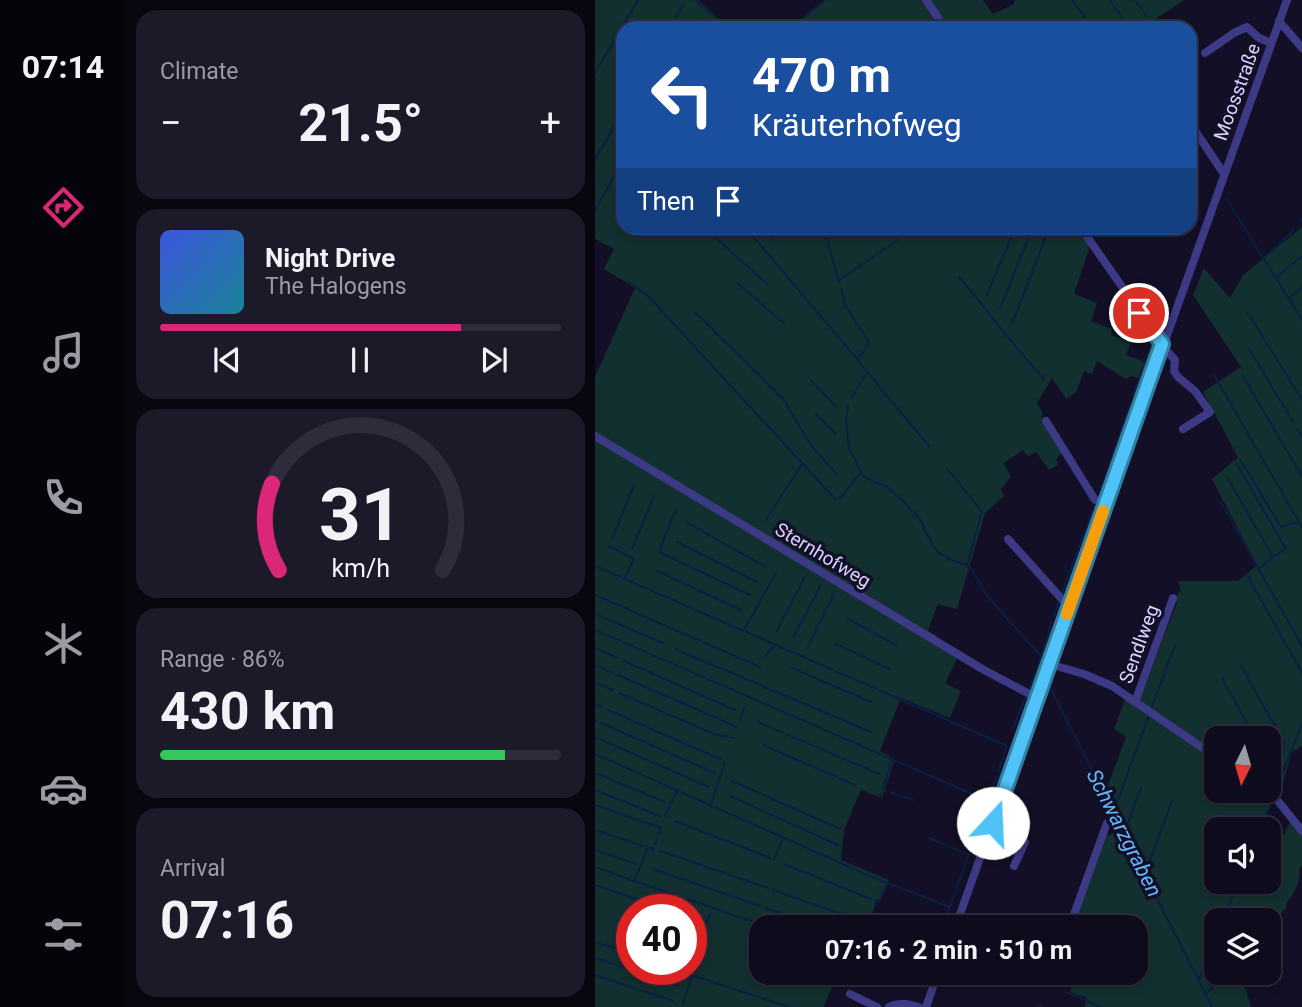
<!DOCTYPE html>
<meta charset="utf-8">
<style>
body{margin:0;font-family:Roboto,sans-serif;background:#1c1929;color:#f1f3f6;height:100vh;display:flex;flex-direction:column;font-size:26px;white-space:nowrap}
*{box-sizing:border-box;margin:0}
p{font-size:23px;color:#9b9ba3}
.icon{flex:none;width:38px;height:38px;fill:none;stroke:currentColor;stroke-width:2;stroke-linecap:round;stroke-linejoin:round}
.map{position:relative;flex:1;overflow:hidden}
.sheet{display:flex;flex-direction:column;gap:10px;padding:10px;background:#08060f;width:469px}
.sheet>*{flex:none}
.hud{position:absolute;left:21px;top:21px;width:581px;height:214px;border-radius:21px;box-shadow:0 4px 10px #0003,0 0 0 2px #2e2b3b;background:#1a4fa0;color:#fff;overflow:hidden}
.needle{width:46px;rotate:185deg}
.tools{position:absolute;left:609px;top:726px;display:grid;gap:14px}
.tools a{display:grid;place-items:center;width:77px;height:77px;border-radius:14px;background:#0e0b1c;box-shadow:0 4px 10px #0003,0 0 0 2px #2e2b3b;font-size:35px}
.speed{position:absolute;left:21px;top:894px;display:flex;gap:14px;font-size:35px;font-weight:700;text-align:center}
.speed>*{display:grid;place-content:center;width:91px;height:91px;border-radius:50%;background:#0e0b1c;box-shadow:0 4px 10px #0003,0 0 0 2px #2e2b3b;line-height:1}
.speed .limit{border:10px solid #d22;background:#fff;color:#111}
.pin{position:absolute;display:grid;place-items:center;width:60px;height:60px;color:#fff;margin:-30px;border:4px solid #fff;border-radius:50%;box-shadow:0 2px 7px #0007}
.me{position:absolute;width:77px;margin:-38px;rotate:20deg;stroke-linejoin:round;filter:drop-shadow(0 0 5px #0008)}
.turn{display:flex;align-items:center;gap:24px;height:147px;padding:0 21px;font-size:32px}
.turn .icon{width:91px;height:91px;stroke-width:2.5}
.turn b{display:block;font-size:49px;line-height:60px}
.then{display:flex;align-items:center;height:66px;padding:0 21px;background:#0003;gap:14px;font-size:26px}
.big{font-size:52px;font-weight:700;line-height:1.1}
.sheet .card{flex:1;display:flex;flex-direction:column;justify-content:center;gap:10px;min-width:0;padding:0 24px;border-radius:21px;background:#1c1929}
.sheet .dial{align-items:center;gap:0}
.dial svg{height:182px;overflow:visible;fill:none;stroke:#2e2b3b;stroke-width:7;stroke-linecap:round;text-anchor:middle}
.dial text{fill:#f1f3f6;stroke:none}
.song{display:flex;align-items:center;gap:21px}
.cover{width:84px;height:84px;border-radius:10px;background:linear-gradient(135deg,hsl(230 70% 55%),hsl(190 70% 35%))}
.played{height:7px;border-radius:4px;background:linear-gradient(90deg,#db2777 75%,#2e2b3b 75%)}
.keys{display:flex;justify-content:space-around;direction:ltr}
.heat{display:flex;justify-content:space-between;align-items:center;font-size:38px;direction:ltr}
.charge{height:10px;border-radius:5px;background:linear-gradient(90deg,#34c759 86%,#2e2b3b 0)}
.trip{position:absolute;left:154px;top:915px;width:399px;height:70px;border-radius:21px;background:#0e0b1c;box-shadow:0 4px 10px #0003,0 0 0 2px #2e2b3b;font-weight:700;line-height:70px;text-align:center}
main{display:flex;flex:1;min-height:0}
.tabs{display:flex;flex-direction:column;width:126px;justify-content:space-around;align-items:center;background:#06040b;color:#9b9ba3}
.tabs .icon{width:49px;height:49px}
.tabs .selected{color:#db2777}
.tabs b{font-size:32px;color:#f1f3f6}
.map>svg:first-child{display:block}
.green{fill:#12302f;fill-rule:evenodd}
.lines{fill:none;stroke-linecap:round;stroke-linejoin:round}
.stream{stroke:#0a1f44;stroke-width:2}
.minor{stroke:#3d3a85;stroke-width:8}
.route-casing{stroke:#337fa1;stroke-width:18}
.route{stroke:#4fc3f7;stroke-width:12}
.slow{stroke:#f59e0b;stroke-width:12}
.labels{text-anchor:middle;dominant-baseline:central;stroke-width:7;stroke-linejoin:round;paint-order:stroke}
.street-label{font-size:19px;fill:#d9d4ff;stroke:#130f26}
.water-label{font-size:21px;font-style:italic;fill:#62b6ff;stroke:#130f26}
</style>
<main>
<nav class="tabs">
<b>07:14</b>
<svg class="icon selected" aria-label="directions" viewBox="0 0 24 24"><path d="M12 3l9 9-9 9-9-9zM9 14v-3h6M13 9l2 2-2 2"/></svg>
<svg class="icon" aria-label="music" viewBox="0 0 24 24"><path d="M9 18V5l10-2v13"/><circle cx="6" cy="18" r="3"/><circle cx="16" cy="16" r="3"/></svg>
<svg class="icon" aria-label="phone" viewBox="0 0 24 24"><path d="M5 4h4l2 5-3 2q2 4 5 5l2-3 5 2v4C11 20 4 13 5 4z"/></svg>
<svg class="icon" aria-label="climate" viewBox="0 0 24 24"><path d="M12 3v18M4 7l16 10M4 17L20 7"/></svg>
<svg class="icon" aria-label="car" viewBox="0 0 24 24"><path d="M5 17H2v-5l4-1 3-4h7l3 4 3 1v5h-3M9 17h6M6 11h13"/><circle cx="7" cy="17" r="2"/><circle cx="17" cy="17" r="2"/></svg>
<svg class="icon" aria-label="filters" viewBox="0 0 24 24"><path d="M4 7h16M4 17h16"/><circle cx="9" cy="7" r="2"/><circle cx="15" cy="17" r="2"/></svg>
</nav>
<section class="sheet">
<div class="card"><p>Climate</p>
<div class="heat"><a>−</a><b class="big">21.5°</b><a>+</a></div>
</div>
<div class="card">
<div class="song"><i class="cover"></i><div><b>Night Drive</b><p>The Halogens</p></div></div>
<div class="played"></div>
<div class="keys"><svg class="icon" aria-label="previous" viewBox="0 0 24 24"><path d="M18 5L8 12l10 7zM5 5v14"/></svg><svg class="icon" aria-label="pause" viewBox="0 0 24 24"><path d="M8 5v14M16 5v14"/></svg><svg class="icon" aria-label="next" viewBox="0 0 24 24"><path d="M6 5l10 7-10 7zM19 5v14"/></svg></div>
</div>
<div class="card dial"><svg viewBox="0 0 100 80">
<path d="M14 69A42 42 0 1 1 86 69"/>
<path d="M14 69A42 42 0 0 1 11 31" stroke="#db2777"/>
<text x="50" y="56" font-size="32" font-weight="700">31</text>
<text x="50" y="72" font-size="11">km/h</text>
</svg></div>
<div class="card"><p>Range · 86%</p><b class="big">430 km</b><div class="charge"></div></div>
<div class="card"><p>Arrival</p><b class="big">07:16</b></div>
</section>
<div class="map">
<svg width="707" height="1007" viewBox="0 0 707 1007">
<rect width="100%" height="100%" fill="#130f26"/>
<g class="green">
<path d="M0,0H103L134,28H28V228H483L495,246L479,294L502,303L496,321L517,329L516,335L536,342L531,355L550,362L543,378L537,376L531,379L502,361L497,374L489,371L481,392L471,399L457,378L442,403L448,414L446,417L467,453L461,460L464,464L454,470L441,452L433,456L428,450L409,463L416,477L406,489L409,496L390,513L362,609L343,604L333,630L365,653L350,683L366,691L355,718L306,698L285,751L300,759L287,798L266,790L249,830L246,860L294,880L286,900L282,899L275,921L295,927L166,928V973H244L228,1007H0V377L40,288L9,269L19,249L0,239ZM37,910H96V970H37Z"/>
<path d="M229,0H388L398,14L419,4L420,0H589L547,28H195Z"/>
<path d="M707,227V746L697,752L684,796L678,800L666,829L621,830V882H674V840L684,845L697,818L707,834V866L704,869C707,881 698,894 691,904V908L674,927V920H621V973C648,973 650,984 656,1007H489L492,998L475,992L481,973H541V928L478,927L511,837L526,827L512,788L531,737L519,729L531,697L544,699L582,603L580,600L584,591L586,592L583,581H643L662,565L617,479L643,457L608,392L646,367L598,295L609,268L635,298L648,275ZM621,738H674V791H621Z"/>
</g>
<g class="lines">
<g class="stream">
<path d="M100,0L134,28"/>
<path d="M477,0L498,28"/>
<path d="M515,0L534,28"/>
<path d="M540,0L553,19"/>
<path d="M75,28L88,5"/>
<path d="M99,28L103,19"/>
<path d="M196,28L230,0"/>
<path d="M0,73L43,0"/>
<path d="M0,160L28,111"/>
<path d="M631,198L707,320"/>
<path d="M0,211L28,159"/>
<path d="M705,219L707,222"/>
<path d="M151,228L262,359"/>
<path d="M169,228L177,237"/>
<path d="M229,228L244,282"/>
<path d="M322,228L329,236"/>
<path d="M111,229L172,284"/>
<path d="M668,258L699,230"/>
<path d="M364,277C393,311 419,347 449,379"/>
<path d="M681,278L707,256"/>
<path d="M243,281L303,240"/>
<path d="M33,282L52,295L241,500C252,496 256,479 267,473"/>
<path d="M142,283L189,323"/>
<path d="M246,288L250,305L273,341V346L262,359L272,372L257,397"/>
<path d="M392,295L420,228"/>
<path d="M694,298L707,287"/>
<path d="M405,309L437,228"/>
<path d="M101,313L188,399L216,446L242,474"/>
<path d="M653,313L707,400"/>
<path d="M417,324L454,228"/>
<path d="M563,334L573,305"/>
<path d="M556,347L559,340"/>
<path d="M654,349L698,422"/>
<path d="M272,372L334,446"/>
<path d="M619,375L707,527"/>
<path d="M647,375L707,476"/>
<path d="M216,380L241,407"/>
<path d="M538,395L553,356"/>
<path d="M253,406L251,419L254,448L269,477L292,487L307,500L324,518L337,544L343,552L356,560L372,565L377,570L393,597L446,656L444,664L446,671"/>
<path d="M221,414L241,434"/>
<path d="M702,429L707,437"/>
<path d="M645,459L686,527L703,522"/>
<path d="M641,463L691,549L678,557"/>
<path d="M515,464L535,405"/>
<path d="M352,468L387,512L372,565"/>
<path d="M632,477L678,557L663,569"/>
<path d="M503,498L513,469"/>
<path d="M626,502L707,646"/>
<path d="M81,510L65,549L66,553L155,595"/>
<path d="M171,520L206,465"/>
<path d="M91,522L171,567"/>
<path d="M17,539L39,485"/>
<path d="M82,542L162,582"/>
<path d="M14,546L39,559L30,577"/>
<path d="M484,547L500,506"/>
<path d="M37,549L59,496"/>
<path d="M0,566L412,746"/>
<path d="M62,571L146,610"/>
<path d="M652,575L707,673"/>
<path d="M467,593L482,552"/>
<path d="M0,595L165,667"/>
<path d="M0,614L68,643"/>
<path d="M459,616L463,603"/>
<path d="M251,618L303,646"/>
<path d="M0,630L393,801"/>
<path d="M149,630L181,573"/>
<path d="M181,632L210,577"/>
<path d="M198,638L226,585"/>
<path d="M241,644L295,669"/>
<path d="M213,646L240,592"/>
<path d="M0,648L23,658"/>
<path d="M80,649L276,732"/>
<path d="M447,654L457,621"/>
<path d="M170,656L179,646"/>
<path d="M29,661L140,710"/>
<path d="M645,664L690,744"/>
<path d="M0,665L17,673"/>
<path d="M197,668L276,702"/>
<path d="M23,675L142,727"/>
<path d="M627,678L660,738"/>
<path d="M0,682L17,690"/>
<path d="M454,685L617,1007"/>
<path d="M434,689L443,668"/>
<path d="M24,693L119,734L139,738"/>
<path d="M0,704L7,707"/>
<path d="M556,709L580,645"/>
<path d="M13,710L125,759"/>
<path d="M0,720L1,721"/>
<path d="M145,721L149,708"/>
<path d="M163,722L284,774"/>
<path d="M6,723L120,773"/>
<path d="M418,728L431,696"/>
<path d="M0,737L114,787"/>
<path d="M168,745L260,785"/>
<path d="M0,754L277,877L355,907"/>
<path d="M674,765L679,775"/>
<path d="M403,772L412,746"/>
<path d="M0,773L70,802"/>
<path d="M137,781L245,829"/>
<path d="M288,789L297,760"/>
<path d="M0,790L65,816"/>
<path d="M295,792L318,800"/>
<path d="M679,794L707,724"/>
<path d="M135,796L243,845"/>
<path d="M285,798L286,794"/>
<path d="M522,802L554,716"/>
<path d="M116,804L130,762"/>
<path d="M0,805L66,828L63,835"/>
<path d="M70,817L82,790"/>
<path d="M80,821L175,858"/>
<path d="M385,824L402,776"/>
<path d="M532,825L546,788"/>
<path d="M0,830L48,846"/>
<path d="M665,830L677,800"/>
<path d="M382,832L383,828"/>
<path d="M334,838L372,854"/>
<path d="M60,845L62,838"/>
<path d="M0,850L41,864"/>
<path d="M65,851L173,888"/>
<path d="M179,860L188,838"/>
<path d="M554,863L577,801"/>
<path d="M189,864L276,899"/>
<path d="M0,867L39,881L53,848L59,849"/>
<path d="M58,869L165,906"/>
<path d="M39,881L177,928"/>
<path d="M0,885L74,910"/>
<path d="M178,890L264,920"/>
<path d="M361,890L380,837"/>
<path d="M281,901L284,902L292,884"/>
<path d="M170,908L228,928"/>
<path d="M96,917L111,922L116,914"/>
<path d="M628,920L643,882"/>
<path d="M269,921L286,928"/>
<path d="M347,928L359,896"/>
<path d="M0,942L37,954"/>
<path d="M0,958L83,986"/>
<path d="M81,970L194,1007"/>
<path d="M0,975L78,1001"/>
<path d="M331,979L333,973"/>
<path d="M603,981L621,937"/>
<path d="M471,992L506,1007"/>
<path d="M612,993L630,973"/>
<path d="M88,1004L97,975"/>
<path d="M442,1004L448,1007"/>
</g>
<g class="minor">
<path d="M331,0L350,28"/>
<path d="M684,21L707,48"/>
<path d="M610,53L639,33L652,27L664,38L676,43"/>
<path d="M595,123L629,174"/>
<path d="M486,228L567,344"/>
<path d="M566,347L571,350L580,360L579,371L583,377L600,391L615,412L588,429"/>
<path d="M451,421L500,500L512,502"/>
<path d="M0,436L389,670L442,698"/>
<path d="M413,539L474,607"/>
<path d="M454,664L489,674L517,686L621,757"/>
<path d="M540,702L578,598"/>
<path d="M671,791L683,801L707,831"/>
<path d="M398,823L428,837L430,842L419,866"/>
<path d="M364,916L390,928"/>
<path d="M360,928L692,0"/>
<path d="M474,928L512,823"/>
<path d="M255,994L282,1007"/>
<path d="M294,1007C304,1002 314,1004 324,1007"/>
<path d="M331,1007L343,973"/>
</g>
</g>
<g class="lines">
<defs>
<path id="route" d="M398,823L567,344L544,313"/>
</defs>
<use href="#route" class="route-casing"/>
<use href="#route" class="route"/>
<path class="slow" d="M472,614L508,511"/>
</g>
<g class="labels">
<g class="street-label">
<text transform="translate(642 92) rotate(-70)">Moosstraße</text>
<text transform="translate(228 555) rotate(31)">Sternhofweg</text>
<text transform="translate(544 644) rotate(-70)">Sendlweg</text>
</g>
<g class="water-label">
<text transform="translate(529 833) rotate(63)">Schwarzgraben</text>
</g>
</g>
</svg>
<div class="tools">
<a><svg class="needle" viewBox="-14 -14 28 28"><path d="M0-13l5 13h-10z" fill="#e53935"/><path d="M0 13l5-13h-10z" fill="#9b9ba3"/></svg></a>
<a><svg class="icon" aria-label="sound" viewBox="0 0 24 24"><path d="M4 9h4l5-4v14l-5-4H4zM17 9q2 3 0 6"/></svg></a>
<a><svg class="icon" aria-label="layers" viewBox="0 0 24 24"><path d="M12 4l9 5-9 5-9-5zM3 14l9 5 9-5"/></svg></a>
</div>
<div class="speed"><div class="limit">40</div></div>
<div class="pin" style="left:544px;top:313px;background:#d93025"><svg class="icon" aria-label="arrive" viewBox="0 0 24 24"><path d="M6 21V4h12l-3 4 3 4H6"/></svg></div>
<svg class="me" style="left:398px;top:823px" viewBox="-20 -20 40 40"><circle r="19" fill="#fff"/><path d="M0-13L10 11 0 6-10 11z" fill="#4fc3f7"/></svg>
<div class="trip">07:16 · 2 min · 510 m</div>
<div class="hud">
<div class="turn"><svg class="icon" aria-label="left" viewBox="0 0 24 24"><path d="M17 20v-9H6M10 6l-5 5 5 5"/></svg><div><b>470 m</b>Kräuterhofweg</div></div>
<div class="then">Then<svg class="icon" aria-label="arrive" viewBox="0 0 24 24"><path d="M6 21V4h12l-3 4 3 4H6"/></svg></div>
</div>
</div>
</main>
